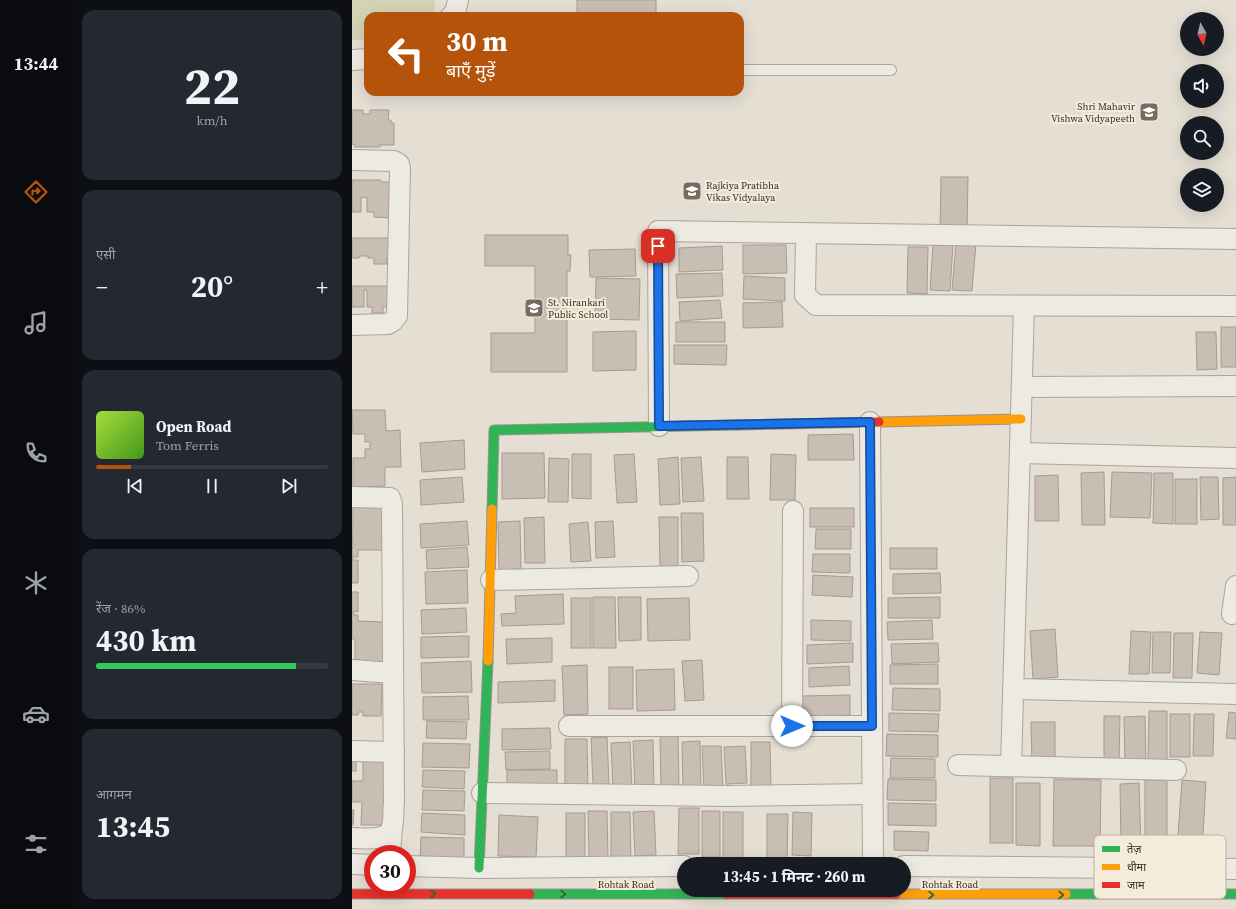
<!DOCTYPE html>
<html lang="hi">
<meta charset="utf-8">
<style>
body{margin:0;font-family:"Source Serif 4","Noto Sans Devanagari",serif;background:#242831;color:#f1f3f6;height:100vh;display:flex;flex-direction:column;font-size:15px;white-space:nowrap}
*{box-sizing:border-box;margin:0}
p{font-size:13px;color:#9ea1a6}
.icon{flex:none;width:22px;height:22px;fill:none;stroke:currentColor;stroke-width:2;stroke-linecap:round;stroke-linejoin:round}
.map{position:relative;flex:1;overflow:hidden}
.details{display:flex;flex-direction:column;gap:10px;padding:10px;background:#0d0f14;width:280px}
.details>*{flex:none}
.guide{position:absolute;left:12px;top:12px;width:380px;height:84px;border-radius:12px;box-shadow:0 4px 16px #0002;background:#b45309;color:#fff;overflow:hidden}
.needle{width:26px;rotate:172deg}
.tools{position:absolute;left:828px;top:12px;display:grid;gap:8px}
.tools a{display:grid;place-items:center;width:44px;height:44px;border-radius:50%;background:#171b24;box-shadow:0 4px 16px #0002;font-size:20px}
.speed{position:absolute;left:12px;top:845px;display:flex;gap:8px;font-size:20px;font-weight:700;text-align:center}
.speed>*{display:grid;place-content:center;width:52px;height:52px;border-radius:50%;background:#171b24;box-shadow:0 4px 16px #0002;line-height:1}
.speed .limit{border:6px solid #d22;background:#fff;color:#111}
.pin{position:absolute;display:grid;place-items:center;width:34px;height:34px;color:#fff;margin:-17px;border-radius:8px;box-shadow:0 2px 6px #0006}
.me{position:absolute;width:44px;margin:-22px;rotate:90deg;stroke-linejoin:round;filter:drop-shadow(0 0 3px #0008)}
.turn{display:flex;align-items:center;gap:14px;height:84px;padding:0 16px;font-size:18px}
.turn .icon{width:52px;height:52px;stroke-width:2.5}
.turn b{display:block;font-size:28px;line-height:34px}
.big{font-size:30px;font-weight:700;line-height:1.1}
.details .widget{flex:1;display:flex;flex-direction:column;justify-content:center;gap:6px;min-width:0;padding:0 14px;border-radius:12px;background:#242831}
.details .dial{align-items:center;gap:0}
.dial b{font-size:52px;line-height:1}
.song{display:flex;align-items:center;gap:12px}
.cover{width:48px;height:48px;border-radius:6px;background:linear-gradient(135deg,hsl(80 70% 55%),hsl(100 70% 35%))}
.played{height:4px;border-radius:2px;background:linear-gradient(90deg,#b45309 15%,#363941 15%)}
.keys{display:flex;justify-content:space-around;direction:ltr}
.heat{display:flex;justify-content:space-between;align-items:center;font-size:22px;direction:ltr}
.charge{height:6px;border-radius:3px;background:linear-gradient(90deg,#34c759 86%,#363941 0)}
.trip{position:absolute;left:325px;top:857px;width:234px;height:40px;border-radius:20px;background:#171b24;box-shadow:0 4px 16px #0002;font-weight:700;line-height:40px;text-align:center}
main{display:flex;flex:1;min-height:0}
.tabs{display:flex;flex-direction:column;width:72px;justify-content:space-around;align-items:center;background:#090b0e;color:#9ea1a6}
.tabs .icon{width:28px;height:28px}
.tabs .current{color:#b45309}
.tabs b{font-size:18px;color:#f1f3f6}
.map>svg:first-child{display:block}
.green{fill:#d3d3b6}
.building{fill:#c8beb4;stroke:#a59b92}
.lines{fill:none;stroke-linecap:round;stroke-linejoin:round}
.lane-casing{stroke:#aaa49b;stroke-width:12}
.street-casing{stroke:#aaa49b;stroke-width:22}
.fast-casing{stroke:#9a938b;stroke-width:11}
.slow-casing{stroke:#9a938b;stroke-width:11}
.jam-casing{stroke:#9a938b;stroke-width:11}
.lane{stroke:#edeae3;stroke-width:10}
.street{stroke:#edeae3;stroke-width:20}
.fast{stroke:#30b455;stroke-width:9}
.slow{stroke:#ff9f0a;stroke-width:9}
.jam{stroke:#e5322d;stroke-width:9}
.oneway{stroke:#356336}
.route-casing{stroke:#114b97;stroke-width:10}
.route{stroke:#1a73e8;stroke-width:7}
.labels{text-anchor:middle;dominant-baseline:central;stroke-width:4;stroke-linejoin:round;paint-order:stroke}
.poi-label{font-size:10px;fill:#392d22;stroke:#f4ecda;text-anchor:start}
.street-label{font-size:10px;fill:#392d22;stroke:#f4ecda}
.key{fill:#f4ecda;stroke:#bcb3a3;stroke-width:1}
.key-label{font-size:11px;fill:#392d22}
</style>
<main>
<nav class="tabs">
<b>13:44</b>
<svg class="icon current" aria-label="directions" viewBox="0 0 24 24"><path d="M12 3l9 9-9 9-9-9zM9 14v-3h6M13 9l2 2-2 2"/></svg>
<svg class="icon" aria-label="music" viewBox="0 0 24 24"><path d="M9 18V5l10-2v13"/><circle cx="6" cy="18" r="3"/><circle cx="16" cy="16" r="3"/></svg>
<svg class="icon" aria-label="phone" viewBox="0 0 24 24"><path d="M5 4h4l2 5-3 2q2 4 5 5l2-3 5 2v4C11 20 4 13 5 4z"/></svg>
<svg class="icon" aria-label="climate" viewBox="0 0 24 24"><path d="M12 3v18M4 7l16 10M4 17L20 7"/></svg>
<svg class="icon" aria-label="car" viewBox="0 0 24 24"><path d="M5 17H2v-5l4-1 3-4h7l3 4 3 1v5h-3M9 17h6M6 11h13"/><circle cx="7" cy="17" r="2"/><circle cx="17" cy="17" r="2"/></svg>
<svg class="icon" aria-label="filters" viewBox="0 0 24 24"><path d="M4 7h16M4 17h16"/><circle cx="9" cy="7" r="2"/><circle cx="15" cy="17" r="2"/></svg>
</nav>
<section class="details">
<div class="widget dial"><b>22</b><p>km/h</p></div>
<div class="widget"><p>एसी</p>
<div class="heat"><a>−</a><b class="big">20°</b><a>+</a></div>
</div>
<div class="widget">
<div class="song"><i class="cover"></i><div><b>Open Road</b><p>Tom Ferris</p></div></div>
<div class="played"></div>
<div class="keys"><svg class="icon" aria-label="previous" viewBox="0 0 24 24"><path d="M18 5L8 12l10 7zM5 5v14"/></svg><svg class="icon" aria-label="pause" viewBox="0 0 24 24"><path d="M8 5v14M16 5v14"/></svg><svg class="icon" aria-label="next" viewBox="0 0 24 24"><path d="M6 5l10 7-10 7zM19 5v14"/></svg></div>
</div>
<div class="widget"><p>रेंज · 86%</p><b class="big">430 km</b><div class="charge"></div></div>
<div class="widget"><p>आगमन</p><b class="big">13:45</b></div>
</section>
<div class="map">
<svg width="884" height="909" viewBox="0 0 884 909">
<rect width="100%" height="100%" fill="#e4ded3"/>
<path class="green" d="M0,0H83L82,14L79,16H16V40H0Z"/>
<g class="building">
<rect x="225" y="0" width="79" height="16"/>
<path d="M0,110H11V114H18V110H37L36,120H39V123H42V145H28V147H3V145L0,144Z"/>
<path d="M589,177H616L615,232H588Z"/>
<path d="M0,180H29V182H42L39,218L22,217V212H15V197L9,198V212H0Z"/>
<path d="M133,235H216V255H219L218,271H215V372H139V333H183V266H133Z"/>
<path d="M0,238H41V257H35V264H22V258H16V256H7V258H0Z"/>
<path d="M604,243L624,244L620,291L600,290Z"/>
<path d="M581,244L601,245L598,291L578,290Z"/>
<path d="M391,245H434L435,273L391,274Z"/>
<path d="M370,246L371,270L327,272V248Z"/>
<path d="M556,247H576L575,294L555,293Z"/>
<path d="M283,249L284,276L238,277L237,250Z"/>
<path d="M370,273L371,296L325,298L324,274Z"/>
<path d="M392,276L433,278V301L391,299Z"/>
<path d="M244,278L288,279L287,320L243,319Z"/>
<path d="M0,286H38V307H31V313H20V307H15V290H12V307H0Z"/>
<path d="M368,300L370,318L328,321L327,302Z"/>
<path d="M430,302L431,327L391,328V303Z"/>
<rect x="324" y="322" width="49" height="20"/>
<rect x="869" y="327" width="15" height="40"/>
<path d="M284,331V370L241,371V332Z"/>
<path d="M844,332H864L865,369L845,370Z"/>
<path d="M322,345H375L374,365L322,364Z"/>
<path d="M0,410H33L34,431L48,430L49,467H33V486L1,487V458H13V449H18V442H13V434H1Z"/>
<path d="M501,434L502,460H456V435Z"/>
<path d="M112,440L113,469L70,472L68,443Z"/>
<path d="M150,453H192L193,498L150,499Z"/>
<path d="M220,454H239V499L220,498Z"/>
<path d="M282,454L285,502L265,503L262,455Z"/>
<path d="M419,454L444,455L443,500H418Z"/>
<path d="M326,457L328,504L308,505L306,459Z"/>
<path d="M349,457L352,501L331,502L329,458Z"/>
<path d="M375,457H396L397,499H375Z"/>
<path d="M197,458L217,459L216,502H196Z"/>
<path d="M752,472L753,525H730L729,473Z"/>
<path d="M760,472L800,473L798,518L758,517Z"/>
<path d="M802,473H821V524L801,523Z"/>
<path d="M706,475L707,521H683V476Z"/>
<path d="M110,477L112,502L69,505L68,480Z"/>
<path d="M848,477H866L867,519L849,520Z"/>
<path d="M884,477V525H871V478Z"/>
<rect x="823" y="479" width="22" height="45"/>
<path d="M1,504L32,505V550H6V557H1V560H6V583H0Z"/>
<rect x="458" y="508" width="44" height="19"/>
<path d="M329,513H351L352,561L330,562Z"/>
<path d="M192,517L193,563H173L172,518Z"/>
<path d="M307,517H326V567H308Z"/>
<path d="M115,521L117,545L69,548L68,524Z"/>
<path d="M168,521L169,569L147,570L146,522Z"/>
<path d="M261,521L263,557L244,558L243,522Z"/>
<path d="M236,522L239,561L219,562L217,524Z"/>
<path d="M464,529H499V549H463Z"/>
<path d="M115,547L117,567L75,569L74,550Z"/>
<rect x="538" y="548" width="47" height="21"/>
<path d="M461,554H498V573L460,572Z"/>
<path d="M115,570L116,603L74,604L73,572Z"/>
<path d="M588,573L589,593L541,594V574Z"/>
<path d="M461,575L501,577L500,597L460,595Z"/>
<path d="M0,592H6V612L2,611V615H6V621L32,622V668L8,667V660L3,659V639H0Z"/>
<path d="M211,594L212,624L150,626L149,614L164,613L163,596Z"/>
<path d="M241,597H263L264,648H241Z"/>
<path d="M266,597H289V640L267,641Z"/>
<path d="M588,597V618H536V598Z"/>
<rect x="219" y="598" width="20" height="50"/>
<path d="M337,598L338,640L296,641L295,599Z"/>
<path d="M114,608L115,632L70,634L69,610Z"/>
<path d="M459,620L499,621V641L459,640Z"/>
<path d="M580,620L581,639L536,640L535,622Z"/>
<path d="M703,629L706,677L681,679L678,631Z"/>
<path d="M779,631L799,632L797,674H777Z"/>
<path d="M801,632H819L818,673H800Z"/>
<path d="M848,632L870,633L867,675L845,673Z"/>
<path d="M822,633H841L840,678H821Z"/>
<path d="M117,636V657L69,658V637Z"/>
<path d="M200,638V662L155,664L154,639Z"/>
<path d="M501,643V662L455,664V645Z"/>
<path d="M586,643L587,662L540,664L539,644Z"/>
<path d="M350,660L352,700L333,701L330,661Z"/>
<path d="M119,661L120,692L70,693L69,663Z"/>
<path d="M586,664V684H538V665Z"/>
<path d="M235,665L236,714L212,715L210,666Z"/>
<path d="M497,666L498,685L457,687V668Z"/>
<rect x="257" y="667" width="24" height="42"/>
<path d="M322,669L323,710L285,711L284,670Z"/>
<path d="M203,680V701L146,703V682Z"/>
<path d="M0,684H30L29,716H11V712H6V715H0Z"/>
<path d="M541,688L588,689V711L540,710Z"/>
<path d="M498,695V715L451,716L450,696Z"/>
<path d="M116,696L117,720H71V697Z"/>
<path d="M797,711H815V760H796Z"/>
<path d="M877,712L884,713V739L874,738Z"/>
<path d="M537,713L587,714L586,732L537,731Z"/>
<rect x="818" y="714" width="20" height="43"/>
<path d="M842,714H862L861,756H841Z"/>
<path d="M752,716H768L767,762H752Z"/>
<path d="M793,716L794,764H773L772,717Z"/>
<path d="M75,721L115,722L114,739L74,738Z"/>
<path d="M679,722H703V764H680Z"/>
<path d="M198,728L199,749L150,750V729Z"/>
<path d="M308,734H326L327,787L309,788Z"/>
<path d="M535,734L586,735V757L534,756Z"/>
<path d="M255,737L257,784L241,785L239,738Z"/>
<path d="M213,739H235L236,790H213Z"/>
<path d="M301,740L302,790L283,791L281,741Z"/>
<path d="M348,741L349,790H331L330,742Z"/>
<path d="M278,742L280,790L261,791L259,743Z"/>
<path d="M399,742H418L419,787H399Z"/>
<path d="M71,743L118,744L117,768L70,767Z"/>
<path d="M350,746H369L371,789H352Z"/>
<path d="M393,746L395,783L374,784L372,747Z"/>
<path d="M198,751V769L154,770L153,752Z"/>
<rect x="0" y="758" width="4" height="13"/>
<path d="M11,758H34V825H9L10,802H0V781H11Z"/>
<path d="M539,758L583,759V778H538Z"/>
<path d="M71,770L113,771L112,789L70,787Z"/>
<rect x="155" y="770" width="50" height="19"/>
<rect x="638" y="778" width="23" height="65"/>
<path d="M536,779L584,780V801L535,800Z"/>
<path d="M702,779L749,780L748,846H701Z"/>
<path d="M793,780H815V844L793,843Z"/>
<path d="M830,780L854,782L850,851L825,849Z"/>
<path d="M664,783H688V846L664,845Z"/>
<path d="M787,783L789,846H769L768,784Z"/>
<path d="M71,790L113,791L112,811L70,810Z"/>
<path d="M536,803L584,804V826L536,825Z"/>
<path d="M327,808H347V854H326Z"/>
<path d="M0,810H2L1,825H0Z"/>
<path d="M236,811H255L256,858L237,859Z"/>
<path d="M302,811L304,855L283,856L281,812Z"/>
<rect x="350" y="811" width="18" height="46"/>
<path d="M259,812H278L279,859L259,860Z"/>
<rect x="371" y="812" width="20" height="46"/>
<path d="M441,812L460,813L459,856L440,855Z"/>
<path d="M70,813L113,815V835L69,832Z"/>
<rect x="214" y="813" width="19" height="45"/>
<path d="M415,814H436L435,862H415Z"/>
<path d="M147,815L186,817L184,857L146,856Z"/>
<path d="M542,831L577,832L576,851L542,850Z"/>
<path d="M69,837L112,838V860L68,859Z"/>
</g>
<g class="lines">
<defs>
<path id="lane" d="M388,70H539"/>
<g id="street">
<path d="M99,16L103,13L106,0"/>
<path d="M0,60L16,59"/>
<path d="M0,160L42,161L47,164L48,168L45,316L41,321L36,324L0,325"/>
<path d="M454,234L453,295L464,305L884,306"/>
<path d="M670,387L884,386"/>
<path d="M518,422L521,864"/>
<path d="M307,426L306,231L884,239"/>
<path d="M668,453L884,458"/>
<path d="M0,497L38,498L40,504L42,802C41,810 42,820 40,828C35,842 12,838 0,838"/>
<path d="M139,580L336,576"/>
<path d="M880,614L884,586"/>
<path d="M0,670L41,673"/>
<path d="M661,689L884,694"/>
<path d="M217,726H520"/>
<path d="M440,726L441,511"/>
<path d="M0,751L42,752"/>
<path d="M606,765L824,770"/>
<path d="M659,766L672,306"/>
<path d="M130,793L376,796L520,794"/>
<path d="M38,854L40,826"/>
<path d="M0,864L21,865"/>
<path d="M55,866L127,868L332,866"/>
<path d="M552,866L884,869"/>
</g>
<g id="fast">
<path d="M140,509L142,430L386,425"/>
<path d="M127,868L136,661"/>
<path d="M178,894H374"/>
<path d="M714,894H884"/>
</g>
<g id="slow">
<path d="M527,422L669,419"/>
<path d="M136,661L140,509"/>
<path d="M544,894H714"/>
</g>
<g id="jam">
<path d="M386,425L527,422"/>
<path d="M0,894H178"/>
<path d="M374,894H544"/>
</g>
</defs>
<use href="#lane" class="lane-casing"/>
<use href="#street" class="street-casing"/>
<use href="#fast" class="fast-casing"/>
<use href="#slow" class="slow-casing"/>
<use href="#jam" class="jam-casing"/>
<use href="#lane" class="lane"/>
<use href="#street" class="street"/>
<use href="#fast" class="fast"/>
<use href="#slow" class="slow"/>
<use href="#jam" class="jam"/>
</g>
<defs><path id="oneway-chevron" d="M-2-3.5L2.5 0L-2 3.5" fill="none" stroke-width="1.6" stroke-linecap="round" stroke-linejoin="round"/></defs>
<g class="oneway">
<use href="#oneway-chevron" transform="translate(81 894)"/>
<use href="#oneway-chevron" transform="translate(211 894)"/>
<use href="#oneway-chevron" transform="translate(579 895)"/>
<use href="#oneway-chevron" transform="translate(709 895)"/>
</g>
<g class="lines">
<defs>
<path id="route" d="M306,246L307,426L518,422L520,726H440"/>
</defs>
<use href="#route" class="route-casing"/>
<use href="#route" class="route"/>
</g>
<defs>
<symbol id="school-square" viewBox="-11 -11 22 22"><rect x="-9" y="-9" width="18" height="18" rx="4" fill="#756b60" stroke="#f4ecda"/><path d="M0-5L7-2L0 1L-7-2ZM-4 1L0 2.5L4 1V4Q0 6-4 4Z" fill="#fff"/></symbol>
</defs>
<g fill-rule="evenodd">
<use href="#school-square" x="786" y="101" width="22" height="22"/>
<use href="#school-square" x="329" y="180" width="22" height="22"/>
<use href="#school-square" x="171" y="297" width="22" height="22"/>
</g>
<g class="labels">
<g class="poi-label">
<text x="783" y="106" text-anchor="end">Shri Mahavir<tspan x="783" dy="12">Vishwa Vidyapeeth</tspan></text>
<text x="354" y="185">Rajkiya Pratibha<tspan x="354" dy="12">Vikas Vidyalaya</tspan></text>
<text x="196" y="302">St. Nirankari<tspan x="196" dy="12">Public School</tspan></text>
</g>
<g class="street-label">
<text x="274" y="884">Rohtak Road</text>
<text x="598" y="884">Rohtak Road</text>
</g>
</g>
<rect x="742" y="835" width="132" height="64" rx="6" class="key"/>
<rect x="750" y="846" width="18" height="6" fill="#30b455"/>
<rect x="750" y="864" width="18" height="6" fill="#ff9f0a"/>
<rect x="750" y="882" width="18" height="6" fill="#e5322d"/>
<g class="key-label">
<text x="775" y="853">तेज़</text>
<text x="775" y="871">धीमा</text>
<text x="775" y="889">जाम</text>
</g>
</svg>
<div class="tools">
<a><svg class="needle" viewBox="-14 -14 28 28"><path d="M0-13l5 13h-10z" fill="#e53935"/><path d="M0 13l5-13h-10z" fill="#9ea1a6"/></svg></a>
<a><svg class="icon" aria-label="sound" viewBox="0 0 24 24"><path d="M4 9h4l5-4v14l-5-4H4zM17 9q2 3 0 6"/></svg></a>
<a><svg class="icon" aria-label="search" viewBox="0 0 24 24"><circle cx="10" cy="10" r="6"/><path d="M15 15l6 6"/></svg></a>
<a><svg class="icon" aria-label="layers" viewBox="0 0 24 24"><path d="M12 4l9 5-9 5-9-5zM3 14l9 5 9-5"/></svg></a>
</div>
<div class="speed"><div class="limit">30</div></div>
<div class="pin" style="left:306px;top:246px;background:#d93025"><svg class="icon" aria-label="arrive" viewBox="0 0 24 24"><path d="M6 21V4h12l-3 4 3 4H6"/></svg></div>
<svg class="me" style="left:440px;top:726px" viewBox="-20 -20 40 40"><circle r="19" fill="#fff"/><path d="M0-13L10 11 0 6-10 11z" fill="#1a73e8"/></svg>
<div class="trip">13:45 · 1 मिनट · 260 m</div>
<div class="guide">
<div class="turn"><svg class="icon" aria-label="left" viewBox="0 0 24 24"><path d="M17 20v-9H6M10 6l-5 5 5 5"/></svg><div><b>30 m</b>बाएँ मुड़ें</div></div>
</div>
</div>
</main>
